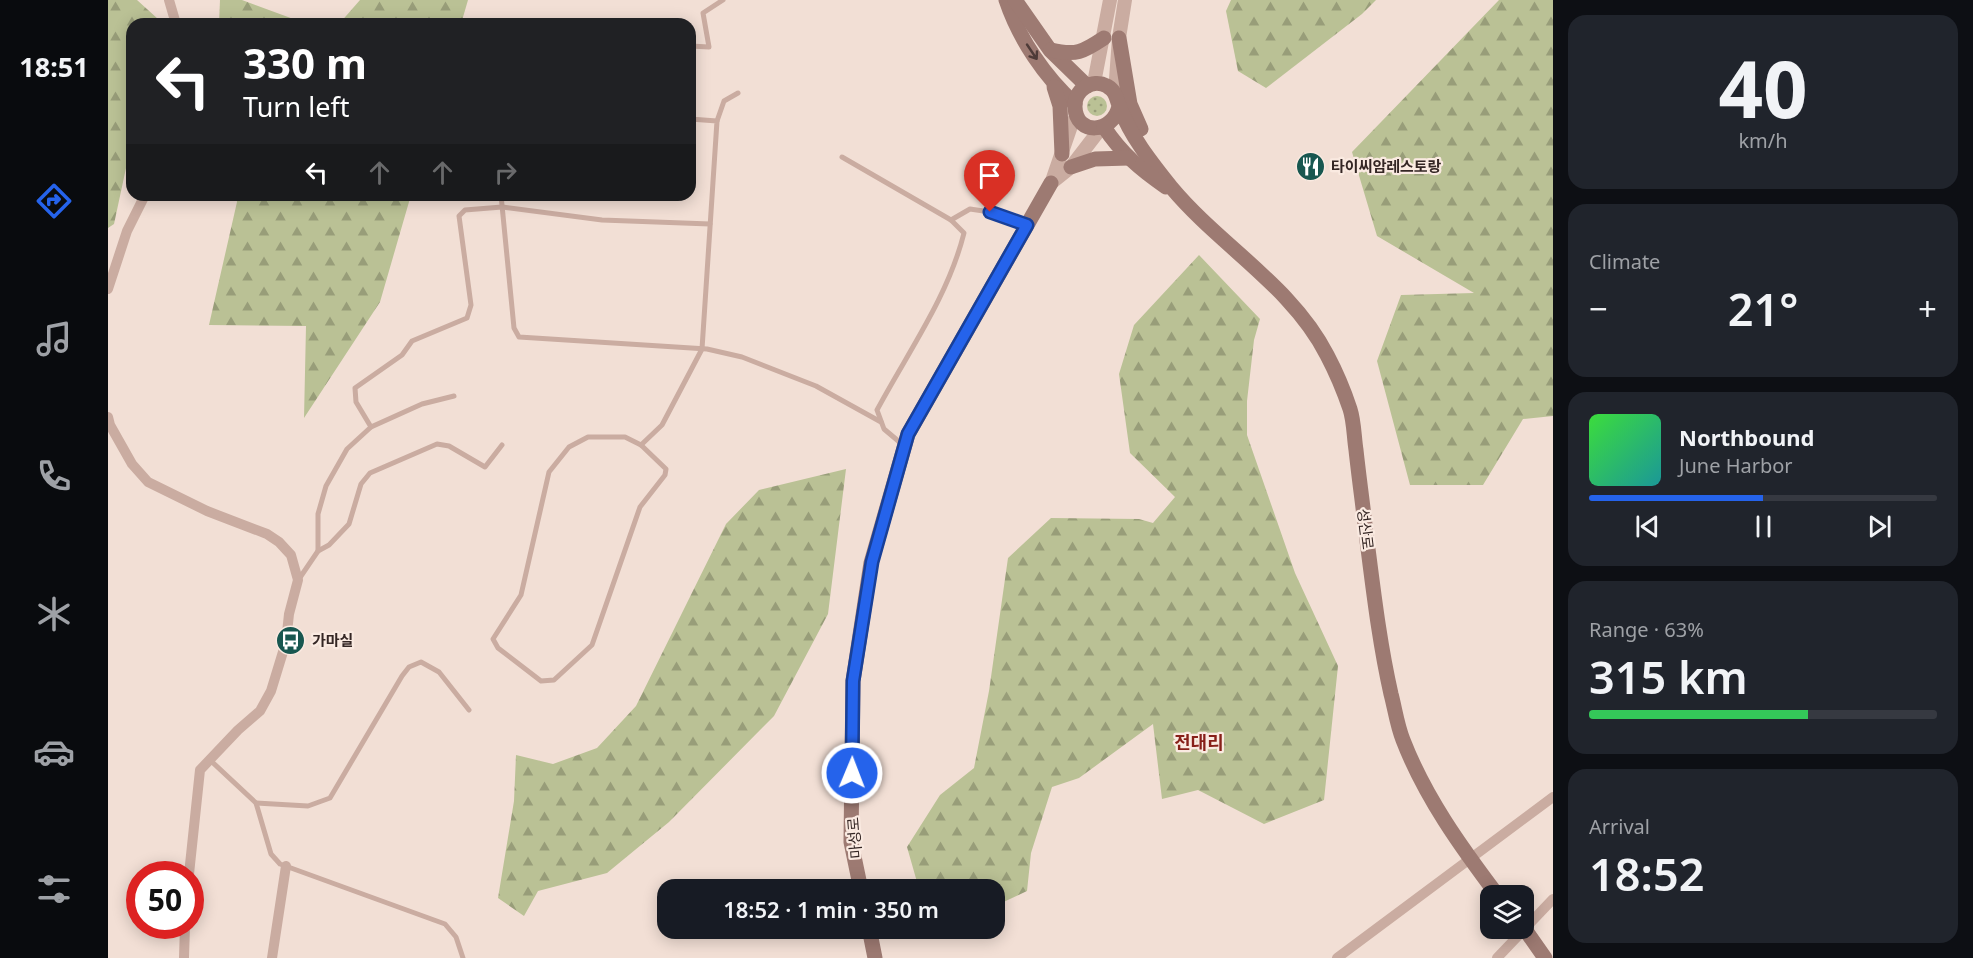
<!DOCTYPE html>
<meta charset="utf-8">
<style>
body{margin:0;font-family:"Noto Sans","Noto Sans KR",sans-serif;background:#20242c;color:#f1f3f6;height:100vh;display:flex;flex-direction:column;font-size:22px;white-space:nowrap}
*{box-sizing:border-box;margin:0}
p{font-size:20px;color:#9ea1a6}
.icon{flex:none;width:33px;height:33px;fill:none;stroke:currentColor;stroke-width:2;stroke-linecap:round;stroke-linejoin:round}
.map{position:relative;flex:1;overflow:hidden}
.drawer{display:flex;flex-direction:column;gap:15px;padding:15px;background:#0d0f14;width:420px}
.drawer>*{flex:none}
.top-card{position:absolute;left:18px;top:18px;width:570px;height:183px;border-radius:18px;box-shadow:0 3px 15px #0003;background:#202124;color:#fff;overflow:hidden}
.tools{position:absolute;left:1372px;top:885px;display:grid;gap:12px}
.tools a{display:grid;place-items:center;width:54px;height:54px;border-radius:12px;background:#171b24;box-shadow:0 3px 15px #0003;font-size:30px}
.speed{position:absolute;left:18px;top:861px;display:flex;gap:12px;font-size:30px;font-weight:700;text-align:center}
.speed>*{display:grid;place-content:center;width:78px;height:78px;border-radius:50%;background:#171b24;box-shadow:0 3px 15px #0003;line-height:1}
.speed .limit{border:9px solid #d22;background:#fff;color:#111}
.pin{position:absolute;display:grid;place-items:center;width:51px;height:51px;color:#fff;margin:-62px -26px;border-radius:50% 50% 50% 0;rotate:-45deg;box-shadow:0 0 6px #0007}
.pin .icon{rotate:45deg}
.me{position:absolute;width:66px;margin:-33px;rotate:1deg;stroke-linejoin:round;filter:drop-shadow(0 0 4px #0008)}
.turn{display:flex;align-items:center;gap:21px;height:126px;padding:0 18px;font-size:27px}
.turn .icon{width:78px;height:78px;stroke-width:2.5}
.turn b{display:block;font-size:42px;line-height:51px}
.lanes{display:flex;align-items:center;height:57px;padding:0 18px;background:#0003;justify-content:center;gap:30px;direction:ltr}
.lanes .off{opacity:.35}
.big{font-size:45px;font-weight:600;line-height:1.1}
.drawer .tile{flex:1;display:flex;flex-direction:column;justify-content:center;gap:9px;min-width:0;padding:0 21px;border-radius:18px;background:#20242c}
.drawer .dial{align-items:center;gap:0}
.dial b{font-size:78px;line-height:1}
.song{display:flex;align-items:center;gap:18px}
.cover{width:72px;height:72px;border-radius:9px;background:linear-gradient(135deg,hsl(120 70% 55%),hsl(180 70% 35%))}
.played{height:6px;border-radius:3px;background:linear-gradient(90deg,#2563eb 50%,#363941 50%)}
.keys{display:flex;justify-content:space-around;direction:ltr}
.heat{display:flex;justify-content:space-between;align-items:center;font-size:33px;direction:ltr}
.charge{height:9px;border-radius:4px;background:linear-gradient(90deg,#34c759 63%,#363941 0)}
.trip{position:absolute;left:549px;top:879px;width:348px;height:60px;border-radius:18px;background:#171b24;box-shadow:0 3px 15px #0003;font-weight:600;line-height:60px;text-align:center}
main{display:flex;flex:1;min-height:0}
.menu{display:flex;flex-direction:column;width:108px;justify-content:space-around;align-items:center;background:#090b0e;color:#9ea1a6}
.menu .icon{width:42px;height:42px}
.menu .active{color:#2563eb}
.menu b{font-size:27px;color:#f1f3f6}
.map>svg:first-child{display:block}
.grass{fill:url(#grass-dots)}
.forest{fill:url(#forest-firs)}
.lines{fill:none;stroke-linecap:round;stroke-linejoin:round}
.service{stroke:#caaca1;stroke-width:5}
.minor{stroke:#caaca1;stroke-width:10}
.tertiary{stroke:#caaca1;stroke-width:14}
.secondary{stroke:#9d7a72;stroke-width:15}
.oneway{stroke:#4e3b38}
.route-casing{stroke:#184099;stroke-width:15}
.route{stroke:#2563eb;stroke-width:10}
.labels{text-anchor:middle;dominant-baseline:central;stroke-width:4.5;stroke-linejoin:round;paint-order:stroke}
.poi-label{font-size:15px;font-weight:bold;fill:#342624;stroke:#faeae1;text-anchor:start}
.street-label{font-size:15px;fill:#342624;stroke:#faeae1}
.quarter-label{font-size:18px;font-weight:bold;fill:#872019;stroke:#faeae1}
</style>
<main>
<nav class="menu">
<b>18:51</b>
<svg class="icon active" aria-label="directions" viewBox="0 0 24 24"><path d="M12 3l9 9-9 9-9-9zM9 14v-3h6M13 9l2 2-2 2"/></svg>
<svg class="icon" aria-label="music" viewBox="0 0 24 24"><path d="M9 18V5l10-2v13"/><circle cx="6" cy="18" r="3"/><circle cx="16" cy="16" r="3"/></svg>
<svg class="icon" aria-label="phone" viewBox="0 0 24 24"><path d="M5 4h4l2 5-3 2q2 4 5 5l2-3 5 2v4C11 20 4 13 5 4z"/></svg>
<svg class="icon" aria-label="climate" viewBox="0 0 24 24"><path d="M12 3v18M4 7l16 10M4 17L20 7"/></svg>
<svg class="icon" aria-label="car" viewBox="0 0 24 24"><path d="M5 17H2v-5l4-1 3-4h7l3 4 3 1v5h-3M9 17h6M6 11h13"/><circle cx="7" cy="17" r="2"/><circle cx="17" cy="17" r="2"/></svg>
<svg class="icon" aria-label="filters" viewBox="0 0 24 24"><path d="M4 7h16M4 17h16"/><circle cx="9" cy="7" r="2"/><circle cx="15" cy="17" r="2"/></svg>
</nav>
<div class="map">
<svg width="1445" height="958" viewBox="0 0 1445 958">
<defs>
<pattern id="grass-dots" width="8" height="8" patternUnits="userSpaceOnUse" patternTransform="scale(1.5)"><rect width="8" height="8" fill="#bac195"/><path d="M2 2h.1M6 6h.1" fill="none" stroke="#989d79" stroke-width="1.8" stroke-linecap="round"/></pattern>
<pattern id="forest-firs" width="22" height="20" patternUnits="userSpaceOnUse" patternTransform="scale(1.5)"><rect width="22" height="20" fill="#bac195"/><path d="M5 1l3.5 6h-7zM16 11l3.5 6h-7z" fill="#989d79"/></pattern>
</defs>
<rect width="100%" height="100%" fill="#f2dfd5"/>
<circle class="grass" cx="989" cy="106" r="10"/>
<g class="forest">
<path d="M0,0H29L50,19L49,24H24V140L6,224L0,228Z"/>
<path d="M112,0H134L199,24H111Z"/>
<path d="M252,0H360L353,24H231Z"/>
<path d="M1123,0H1268L1254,14L1158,88L1130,71L1118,11Z"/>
<path d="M1391,0H1445V416L1415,419L1375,485H1302L1269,361L1293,295L1366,293L1269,236L1244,152Z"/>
<path d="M128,195H303L272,302L196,418L198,326L101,325L129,202Z"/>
<path d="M1091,255L1152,319L1146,340L1139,401V435L1187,573L1230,666L1216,800L1156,824L1090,790L1054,799L1045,724L971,778L944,787L923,853L919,891L887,906L886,890L811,889L799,847L832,795L866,768L881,691L900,558L943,518L1031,519L1045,523L1067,497L1022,453L1011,374L1026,325Z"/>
<path d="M738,469L720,614L666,716L561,822L499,873L430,891L416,916L390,898L406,801L408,755L445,764L489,748L528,706L618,524L651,490Z"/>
</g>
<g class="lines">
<g class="service">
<path d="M582,46L601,47L595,13L615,0"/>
<path d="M609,121L616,101L630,93"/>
<path d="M734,157L843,220L862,209L882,212L918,224"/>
<path d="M393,195L406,328L411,337L599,349L634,357L708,386L773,422"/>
<path d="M263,427L314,404L346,396"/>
<path d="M480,437H517L533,445L558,469L557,475L532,507L484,645L446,680L433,681L390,648L385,639L413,595L441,472L461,447Z"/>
<path d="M533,445L554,425L594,349L609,121L582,119"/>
<path d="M795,445L776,429L769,410C800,352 840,297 856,233L843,220"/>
<path d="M210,551L221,545L241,524L253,484L262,473L329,444L341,446L377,467L394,445"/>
<path d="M191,579L210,551V514L218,486L239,449L263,427L248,402L247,388L294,355L304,341L359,318L363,305L351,216L357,210L394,207L494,220L602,224"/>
<path d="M102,760L148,803L163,854L172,864L337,924L348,937L355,958"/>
<path d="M148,803L200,806L222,798L294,676L301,667L313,662L331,672L361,710"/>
</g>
<g class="minor">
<path d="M61,0L68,24"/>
<path d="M0,289L19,231L37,195"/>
<path d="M0,417L2,425L24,464L40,482L99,511L159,534L171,542L183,555L190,580L181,614L178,642L163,691L152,711L130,730L92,770L81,874"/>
<path d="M76,958L77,926"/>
<path d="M164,958L178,866"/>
<path d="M1229,958L1445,797"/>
<path d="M1389,958L1445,899"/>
</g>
<g class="tertiary">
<path d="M986,83L1002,0"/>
<path d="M1007,93L1011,38L1017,0"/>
<path d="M944,181L964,123L969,116"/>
<path d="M943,183L963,167L993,128"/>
</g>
<g class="secondary">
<path d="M898,0C911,39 937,77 967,104"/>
<path d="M907,0L942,50L979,86"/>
<path d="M1011,38L1022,104L1033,129"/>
<path d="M943,50C968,56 975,52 996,38"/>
<path d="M946,87L952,106L954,154"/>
<path d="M1011,106C1005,134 968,136 967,107C966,90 984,78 999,86C1009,92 1008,99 1012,108C1023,137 1044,163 1063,187C1112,246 1184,286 1219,355C1228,372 1236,391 1242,409C1246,421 1246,437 1248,450C1251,478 1255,506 1258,533C1265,587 1271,641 1283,694C1287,709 1289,725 1295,740C1317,797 1353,847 1390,896"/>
<path d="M996,127C1013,153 1033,170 1058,187"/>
<path d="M963,167L987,159L1021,158"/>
<path d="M753,890L743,842L745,681L763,563L800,434L943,183"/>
<path d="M761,928L767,958"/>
<path d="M1416,928L1437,958"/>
</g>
</g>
<defs><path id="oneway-shaft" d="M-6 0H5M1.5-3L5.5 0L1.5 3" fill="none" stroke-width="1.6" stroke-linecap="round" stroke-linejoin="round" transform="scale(1.5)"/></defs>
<use class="oneway" href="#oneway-shaft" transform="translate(924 52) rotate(56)"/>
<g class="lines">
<defs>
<path id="route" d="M744,773L745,681L764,562L800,434L919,225L882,212"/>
</defs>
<use href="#route" class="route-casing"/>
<use href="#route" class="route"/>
</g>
<defs>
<symbol id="restaurant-disc" viewBox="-11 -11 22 22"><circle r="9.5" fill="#185750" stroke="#faeae1"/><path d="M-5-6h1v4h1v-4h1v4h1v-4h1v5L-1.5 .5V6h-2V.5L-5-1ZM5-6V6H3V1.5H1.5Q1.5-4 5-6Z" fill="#fff"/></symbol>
<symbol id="bus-disc" viewBox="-11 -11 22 22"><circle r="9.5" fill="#185750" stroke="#faeae1"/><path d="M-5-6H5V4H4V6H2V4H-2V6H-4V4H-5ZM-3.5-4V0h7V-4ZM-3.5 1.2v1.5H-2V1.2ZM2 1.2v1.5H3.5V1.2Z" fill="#fff"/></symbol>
</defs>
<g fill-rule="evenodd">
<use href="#restaurant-disc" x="1186" y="150" width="33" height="33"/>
<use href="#bus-disc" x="166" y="624" width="33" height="33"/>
</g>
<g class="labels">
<g class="poi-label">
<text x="1223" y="166">타이씨암레스토랑</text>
<text x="204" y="640">가마실</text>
</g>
<g class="street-label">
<text transform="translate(1258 529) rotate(83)">성산로</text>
<text transform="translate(746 838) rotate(-95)">마성로</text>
</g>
<g class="quarter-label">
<text x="1091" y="742">전대리</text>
</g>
</g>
</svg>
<div class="tools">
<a><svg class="icon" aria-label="layers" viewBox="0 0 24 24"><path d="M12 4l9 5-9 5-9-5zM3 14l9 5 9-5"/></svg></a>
</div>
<div class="speed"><div class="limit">50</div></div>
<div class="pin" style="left:882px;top:212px;background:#d93025"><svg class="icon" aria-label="arrive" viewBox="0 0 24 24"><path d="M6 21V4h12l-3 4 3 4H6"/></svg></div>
<svg class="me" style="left:744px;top:773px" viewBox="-20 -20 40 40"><circle r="17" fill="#2563eb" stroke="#fff" stroke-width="3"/><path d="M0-11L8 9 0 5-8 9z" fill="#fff"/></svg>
<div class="trip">18:52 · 1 min · 350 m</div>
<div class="top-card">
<div class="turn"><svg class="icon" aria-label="left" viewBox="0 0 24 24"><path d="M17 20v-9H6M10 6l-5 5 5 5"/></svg><div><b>330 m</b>Turn left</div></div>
<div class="lanes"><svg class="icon" aria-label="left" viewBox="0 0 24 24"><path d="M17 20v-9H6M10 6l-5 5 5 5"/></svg><svg class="icon off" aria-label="ahead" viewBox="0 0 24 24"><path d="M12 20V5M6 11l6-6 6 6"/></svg><svg class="icon off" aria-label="ahead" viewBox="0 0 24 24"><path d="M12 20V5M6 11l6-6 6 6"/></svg><svg class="icon off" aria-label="right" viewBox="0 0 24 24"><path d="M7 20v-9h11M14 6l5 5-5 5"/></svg></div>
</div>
</div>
<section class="drawer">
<div class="tile dial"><b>40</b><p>km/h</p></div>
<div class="tile"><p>Climate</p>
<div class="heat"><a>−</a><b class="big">21°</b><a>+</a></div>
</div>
<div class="tile">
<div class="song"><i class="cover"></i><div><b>Northbound</b><p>June Harbor</p></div></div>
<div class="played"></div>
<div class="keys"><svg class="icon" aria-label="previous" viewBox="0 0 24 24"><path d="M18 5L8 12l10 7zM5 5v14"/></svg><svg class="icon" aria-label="pause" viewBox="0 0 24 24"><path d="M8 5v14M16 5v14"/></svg><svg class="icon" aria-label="next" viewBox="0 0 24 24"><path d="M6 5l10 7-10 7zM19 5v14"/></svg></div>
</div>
<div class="tile"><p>Range · 63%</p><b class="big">315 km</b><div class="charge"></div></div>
<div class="tile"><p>Arrival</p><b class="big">18:52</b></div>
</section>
</main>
